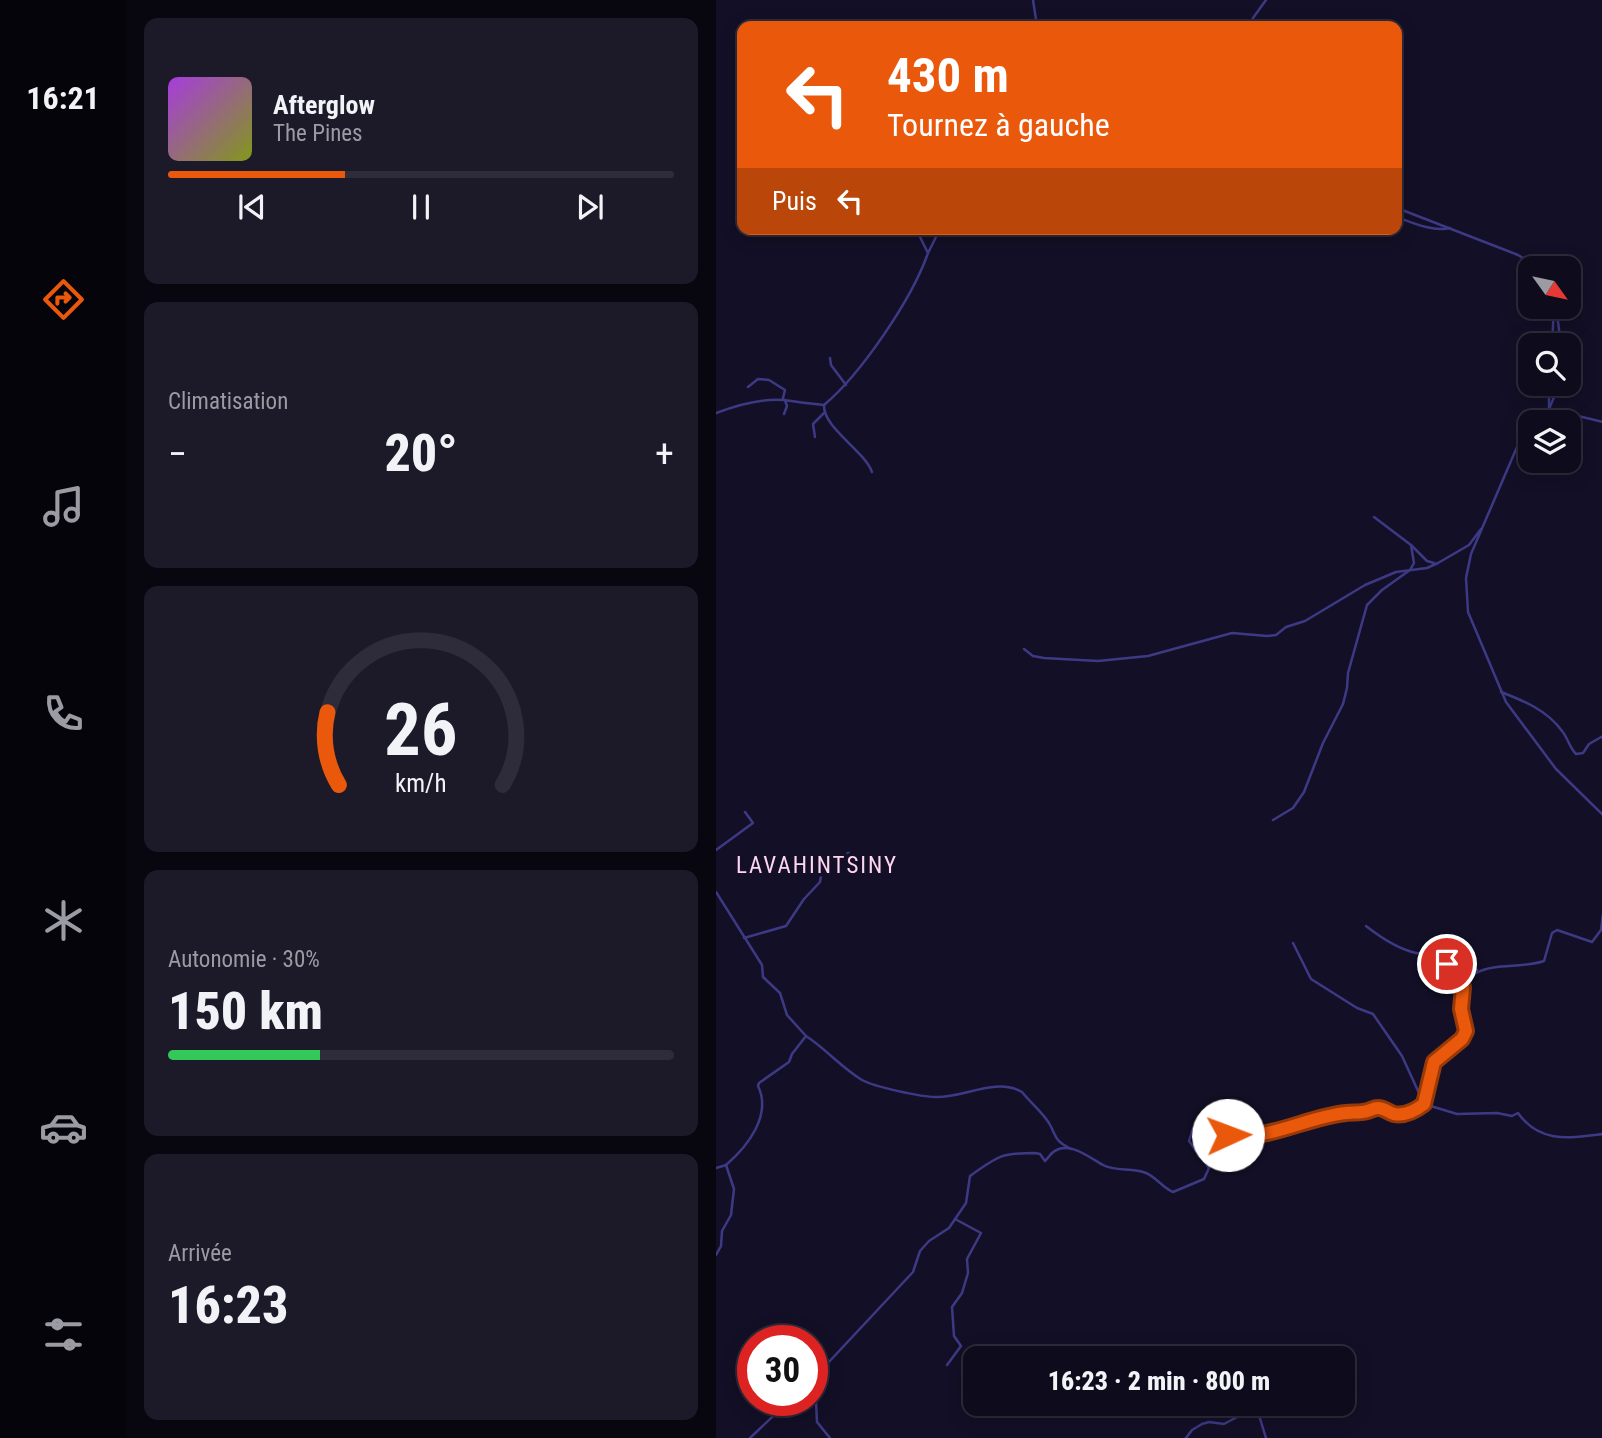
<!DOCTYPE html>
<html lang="fr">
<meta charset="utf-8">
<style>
body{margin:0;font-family:"Roboto Condensed",sans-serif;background:#1c1929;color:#f1f3f6;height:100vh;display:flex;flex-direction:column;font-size:26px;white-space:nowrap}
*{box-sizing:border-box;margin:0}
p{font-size:23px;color:#9b9ba3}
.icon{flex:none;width:38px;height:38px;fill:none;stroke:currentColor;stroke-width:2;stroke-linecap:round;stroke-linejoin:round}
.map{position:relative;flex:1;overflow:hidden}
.side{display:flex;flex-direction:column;gap:18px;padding:18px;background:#08060f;width:590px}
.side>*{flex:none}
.top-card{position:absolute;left:21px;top:21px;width:665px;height:214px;border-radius:14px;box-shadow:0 4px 18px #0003,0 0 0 2px #2e2b3b;background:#ea580c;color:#fff;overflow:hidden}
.needle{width:46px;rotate:123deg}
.buttons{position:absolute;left:802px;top:256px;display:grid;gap:14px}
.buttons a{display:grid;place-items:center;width:63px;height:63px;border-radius:14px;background:#0e0b1c;box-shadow:0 4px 18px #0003,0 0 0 2px #2e2b3b;font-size:35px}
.speed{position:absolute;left:21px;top:1325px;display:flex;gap:14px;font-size:35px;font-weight:700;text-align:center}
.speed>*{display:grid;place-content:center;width:91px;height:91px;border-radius:50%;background:#0e0b1c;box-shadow:0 4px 18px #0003,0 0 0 2px #2e2b3b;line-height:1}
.speed .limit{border:10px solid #d22;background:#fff;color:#111}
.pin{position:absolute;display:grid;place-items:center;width:60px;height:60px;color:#fff;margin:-30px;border:4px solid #fff;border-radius:50%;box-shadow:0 2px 7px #0007}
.me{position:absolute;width:77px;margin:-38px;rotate:88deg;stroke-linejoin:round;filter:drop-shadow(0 0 5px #0008)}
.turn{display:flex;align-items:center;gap:24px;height:147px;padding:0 35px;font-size:32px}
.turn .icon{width:91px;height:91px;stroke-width:2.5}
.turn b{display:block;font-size:49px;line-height:60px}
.then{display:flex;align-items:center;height:66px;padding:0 35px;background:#0003;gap:14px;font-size:26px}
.big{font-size:52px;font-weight:800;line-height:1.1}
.side .tile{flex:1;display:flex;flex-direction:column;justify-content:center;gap:10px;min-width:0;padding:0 24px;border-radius:14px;background:#1c1929}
.side .dial{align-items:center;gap:0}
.dial svg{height:182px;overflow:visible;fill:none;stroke:#2e2b3b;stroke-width:7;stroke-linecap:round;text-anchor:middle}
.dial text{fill:#f1f3f6;stroke:none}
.song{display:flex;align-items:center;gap:21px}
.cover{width:84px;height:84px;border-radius:10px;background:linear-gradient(135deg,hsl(280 70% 55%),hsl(70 70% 35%))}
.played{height:7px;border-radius:4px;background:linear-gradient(90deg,#ea580c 35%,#2e2b3b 35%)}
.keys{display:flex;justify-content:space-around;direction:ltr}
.heat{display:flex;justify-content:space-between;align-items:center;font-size:38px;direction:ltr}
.charge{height:10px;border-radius:5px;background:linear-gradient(90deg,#34c759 30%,#2e2b3b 0)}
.trip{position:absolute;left:247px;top:1346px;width:392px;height:70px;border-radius:14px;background:#0e0b1c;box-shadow:0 4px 18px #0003,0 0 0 2px #2e2b3b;font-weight:800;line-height:70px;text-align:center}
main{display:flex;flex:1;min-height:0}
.tabs{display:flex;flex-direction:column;width:126px;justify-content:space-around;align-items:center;background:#06040b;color:#9b9ba3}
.tabs .icon{width:49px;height:49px}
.tabs .selected{color:#ea580c}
.tabs b{font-size:32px;color:#f1f3f6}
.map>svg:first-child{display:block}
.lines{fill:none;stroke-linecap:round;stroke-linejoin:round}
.minor{stroke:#3d3a85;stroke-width:2.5}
.route-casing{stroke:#983908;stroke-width:18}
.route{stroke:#ea580c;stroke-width:12}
.labels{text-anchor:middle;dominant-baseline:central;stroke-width:7;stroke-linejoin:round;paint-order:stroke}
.quarter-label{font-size:23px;letter-spacing:2px;fill:#ffd6f0;stroke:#130f26}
</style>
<main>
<nav class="tabs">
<b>16:21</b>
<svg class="icon selected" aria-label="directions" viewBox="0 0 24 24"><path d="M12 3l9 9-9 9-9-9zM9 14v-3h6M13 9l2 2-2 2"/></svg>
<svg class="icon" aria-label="music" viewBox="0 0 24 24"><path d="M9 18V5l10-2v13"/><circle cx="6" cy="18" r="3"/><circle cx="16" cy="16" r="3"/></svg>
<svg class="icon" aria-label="phone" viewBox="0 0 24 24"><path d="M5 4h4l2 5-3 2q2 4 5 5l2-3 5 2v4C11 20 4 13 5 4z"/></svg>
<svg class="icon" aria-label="climate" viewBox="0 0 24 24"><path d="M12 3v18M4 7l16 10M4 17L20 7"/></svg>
<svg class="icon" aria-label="car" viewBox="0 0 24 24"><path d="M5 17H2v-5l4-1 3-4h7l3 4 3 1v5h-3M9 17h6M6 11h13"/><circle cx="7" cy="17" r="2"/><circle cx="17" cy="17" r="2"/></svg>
<svg class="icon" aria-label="filters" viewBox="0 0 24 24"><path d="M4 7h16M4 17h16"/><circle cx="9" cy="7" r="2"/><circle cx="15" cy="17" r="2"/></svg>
</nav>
<section class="side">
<div class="tile">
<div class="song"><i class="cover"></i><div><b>Afterglow</b><p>The Pines</p></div></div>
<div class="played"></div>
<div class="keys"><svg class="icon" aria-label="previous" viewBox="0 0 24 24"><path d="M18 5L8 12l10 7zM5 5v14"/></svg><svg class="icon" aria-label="pause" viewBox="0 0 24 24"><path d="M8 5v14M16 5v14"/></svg><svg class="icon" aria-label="next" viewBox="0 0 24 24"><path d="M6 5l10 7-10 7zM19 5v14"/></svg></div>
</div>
<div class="tile"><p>Climatisation</p>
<div class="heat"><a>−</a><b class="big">20°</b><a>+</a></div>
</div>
<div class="tile dial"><svg viewBox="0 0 100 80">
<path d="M14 69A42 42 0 1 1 86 69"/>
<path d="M14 69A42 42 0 0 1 9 37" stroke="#ea580c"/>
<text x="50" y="56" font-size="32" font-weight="700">26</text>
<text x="50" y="72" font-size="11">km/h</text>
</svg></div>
<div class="tile"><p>Autonomie · 30%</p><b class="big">150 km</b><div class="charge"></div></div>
<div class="tile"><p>Arrivée</p><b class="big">16:23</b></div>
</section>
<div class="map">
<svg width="887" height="1438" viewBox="0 0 887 1438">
<rect width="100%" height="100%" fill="#130f26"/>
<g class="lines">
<g class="minor">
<path d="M317,0L321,26"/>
<path d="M536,26L537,18L550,0"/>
<path d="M681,208L802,255L823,268"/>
<path d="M681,217C697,223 717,232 734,228"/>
<path d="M212,253L222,233L228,229"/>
<path d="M840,306L845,345"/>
<path d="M836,345L838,306"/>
<path d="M114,358L115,365L130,385"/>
<path d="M844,383L833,409L887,422"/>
<path d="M32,387L42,379L53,380L69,390L67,398"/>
<path d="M108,405C107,428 148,450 156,472"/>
<path d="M0,413C21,405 45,398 68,400C82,402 94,404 108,405C145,374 196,299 212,253L200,229"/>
<path d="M68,414L71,406L69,400"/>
<path d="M823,422L833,409V383"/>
<path d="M814,432L801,447L755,554L750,578L752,612L790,702L840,769L887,815"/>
<path d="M99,437L97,424L108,413"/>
<path d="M658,517L695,545L711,561L718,563"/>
<path d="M308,649L317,656L328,658L382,661L432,656L516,633L551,636L560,635L570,627L589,621L649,585L680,572L711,568L722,563L753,545L765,529"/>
<path d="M785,692C808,701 831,710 846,731C852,738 853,747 860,754L867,753L873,744L887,736"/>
<path d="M557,820L577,808L588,792L607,743L627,704L631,688L632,673L651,605L666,590L694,570L698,563L695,545"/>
<path d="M0,850L37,823L29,812"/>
<path d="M0,892L46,965L47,977L64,993L71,1015L90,1036L76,1054L73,1062L43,1083L42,1086C56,1115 32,1146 10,1165"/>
<path d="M650,926C664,937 682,949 700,953C703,954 707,953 711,953C723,956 731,964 737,974L761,970"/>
<path d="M28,938L70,926L88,899L104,882L106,869L111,861L133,853"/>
<path d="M577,943L595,979L641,1008L657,1014L686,1056L708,1104L741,1114L781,1113L796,1116L802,1113C824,1144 854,1138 887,1134"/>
<path d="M737,974L747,987"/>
<path d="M90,1036C110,1049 126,1068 146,1080C159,1087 205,1097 220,1097C247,1098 280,1077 306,1092C314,1102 326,1112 333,1123C342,1139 337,1139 355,1149"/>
<path d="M0,1168L10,1165L18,1189L15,1215L6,1231L5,1246L0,1255"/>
<path d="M231,1365L245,1346L238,1336L236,1307L246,1293L252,1273L251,1259L265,1233L239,1219"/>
<path d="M101,1379L99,1383L101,1422L114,1438"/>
<path d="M96,1380L197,1272L204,1251L213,1241L233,1228L250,1203L254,1176C282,1156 285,1153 319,1153L324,1154L329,1161C332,1158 334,1155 336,1153C352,1139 374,1158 387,1165C399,1172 417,1167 430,1173C440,1177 447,1188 457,1192L488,1179L493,1168L473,1141L477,1129L484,1123L512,1135L531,1138L574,1127L594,1119L633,1112L646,1113L664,1108L677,1114L688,1115L708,1104L718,1062L746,1039L750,1031C750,1022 745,1013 745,1004C746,954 796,972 828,961L836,933L841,930L876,942L885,930L887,914"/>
<path d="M34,1438L74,1400"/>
<path d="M470,1438L476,1430L486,1424L493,1422L508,1424L536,1409L542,1412L550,1438"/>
</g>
</g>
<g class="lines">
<defs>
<path id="route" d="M512,1135C553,1141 590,1117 630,1113C635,1112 641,1113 646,1112C652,1112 657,1108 662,1108C668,1108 672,1112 678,1114C689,1116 699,1111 708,1104L718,1062L746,1039L750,1031L745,1009L747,987L731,964"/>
</defs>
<use href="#route" class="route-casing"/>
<use href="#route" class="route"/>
</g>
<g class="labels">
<g class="quarter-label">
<text x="101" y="865">LAVAHINTSINY</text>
</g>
</g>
</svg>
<div class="buttons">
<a><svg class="needle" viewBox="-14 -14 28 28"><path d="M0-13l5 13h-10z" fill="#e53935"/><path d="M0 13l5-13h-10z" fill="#9b9ba3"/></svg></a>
<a><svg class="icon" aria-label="search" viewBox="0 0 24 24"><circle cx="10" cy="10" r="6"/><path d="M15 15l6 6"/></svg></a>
<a><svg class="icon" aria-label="layers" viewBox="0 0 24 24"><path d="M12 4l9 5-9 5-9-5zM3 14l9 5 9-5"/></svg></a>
</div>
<div class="speed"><div class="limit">30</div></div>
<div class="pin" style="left:731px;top:964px;background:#d93025"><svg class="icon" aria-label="arrive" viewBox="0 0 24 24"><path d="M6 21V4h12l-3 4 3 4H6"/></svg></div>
<svg class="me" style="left:512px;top:1135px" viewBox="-20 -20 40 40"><circle r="19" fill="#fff"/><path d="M0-13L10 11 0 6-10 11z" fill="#ea580c"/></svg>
<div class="trip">16:23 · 2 min · 800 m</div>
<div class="top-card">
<div class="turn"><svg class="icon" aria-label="left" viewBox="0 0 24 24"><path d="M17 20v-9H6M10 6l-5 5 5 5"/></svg><div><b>430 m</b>Tournez à gauche</div></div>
<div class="then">Puis<svg class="icon" aria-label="left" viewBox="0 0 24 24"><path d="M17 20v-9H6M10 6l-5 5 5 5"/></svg></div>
</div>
</div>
</main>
